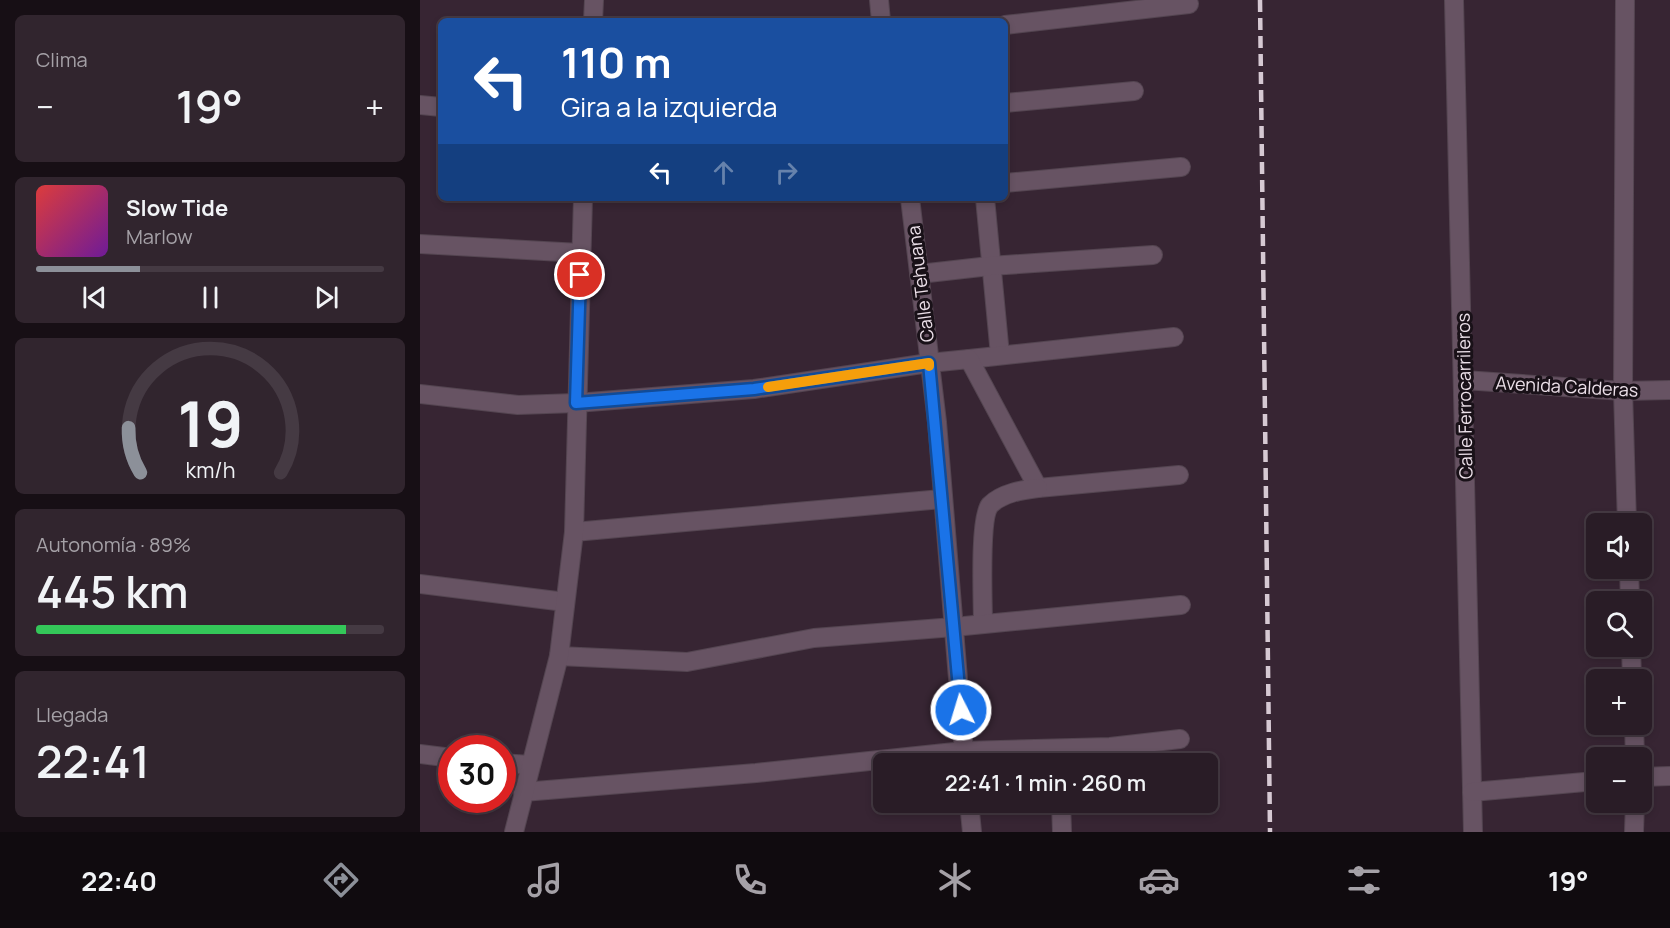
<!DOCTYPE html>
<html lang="es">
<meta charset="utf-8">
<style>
body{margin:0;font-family:Manrope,sans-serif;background:#31252e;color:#f1f3f6;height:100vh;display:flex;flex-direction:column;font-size:22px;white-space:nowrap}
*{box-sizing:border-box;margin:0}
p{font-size:20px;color:#a5a1a7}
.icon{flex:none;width:33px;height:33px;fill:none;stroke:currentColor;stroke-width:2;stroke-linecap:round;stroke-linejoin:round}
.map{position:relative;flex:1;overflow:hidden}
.drawer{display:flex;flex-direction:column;gap:15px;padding:15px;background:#170f15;width:420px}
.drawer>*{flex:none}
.top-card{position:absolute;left:18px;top:18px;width:570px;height:183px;border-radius:9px;box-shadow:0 3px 9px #0003,0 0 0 2px #453a43;background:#1a4fa0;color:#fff;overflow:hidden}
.tools{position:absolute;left:1166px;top:513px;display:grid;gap:12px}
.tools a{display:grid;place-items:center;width:66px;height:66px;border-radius:9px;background:#291c26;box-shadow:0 3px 9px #0003,0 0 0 2px #453a43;font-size:30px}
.speed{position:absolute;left:18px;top:735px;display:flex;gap:12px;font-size:30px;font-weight:700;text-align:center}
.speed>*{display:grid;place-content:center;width:78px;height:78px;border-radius:50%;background:#291c26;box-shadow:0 3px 9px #0003,0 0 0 2px #453a43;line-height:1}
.speed .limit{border:9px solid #d22;background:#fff;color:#111}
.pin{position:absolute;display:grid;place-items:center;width:51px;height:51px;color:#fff;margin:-26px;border:3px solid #fff;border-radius:50%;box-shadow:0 2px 6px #0007}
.me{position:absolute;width:66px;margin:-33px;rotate:355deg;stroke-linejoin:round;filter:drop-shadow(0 0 4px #0008)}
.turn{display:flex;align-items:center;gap:21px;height:126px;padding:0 24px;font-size:27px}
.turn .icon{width:78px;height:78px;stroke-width:2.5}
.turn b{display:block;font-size:42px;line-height:51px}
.lanes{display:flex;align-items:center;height:57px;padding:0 24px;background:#0003;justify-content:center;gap:30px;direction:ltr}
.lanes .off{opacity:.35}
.big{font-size:45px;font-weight:600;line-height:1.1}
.drawer .widget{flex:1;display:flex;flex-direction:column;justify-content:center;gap:9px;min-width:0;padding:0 21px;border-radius:9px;background:#31252e}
.drawer .dial{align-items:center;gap:0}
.dial svg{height:156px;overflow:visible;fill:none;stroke:#453a43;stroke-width:7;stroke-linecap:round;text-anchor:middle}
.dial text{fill:#f1f3f6;stroke:none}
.song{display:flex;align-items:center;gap:18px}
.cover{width:72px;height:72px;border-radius:9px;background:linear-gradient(135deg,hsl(0 70% 55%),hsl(280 70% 35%))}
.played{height:6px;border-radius:3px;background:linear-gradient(90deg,#8c9099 30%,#453a43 30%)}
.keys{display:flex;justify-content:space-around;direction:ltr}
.heat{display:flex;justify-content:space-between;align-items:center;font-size:33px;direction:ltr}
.charge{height:9px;border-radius:4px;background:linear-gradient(90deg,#34c759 89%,#453a43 0)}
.trip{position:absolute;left:453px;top:753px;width:345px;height:60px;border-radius:9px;background:#291c26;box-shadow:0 3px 9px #0003,0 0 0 2px #453a43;font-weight:600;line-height:60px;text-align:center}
.tab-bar{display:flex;height:96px;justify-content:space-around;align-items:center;background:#100b0f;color:#a5a1a7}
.tab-bar .icon{width:42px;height:42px}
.tab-bar .active{color:#8c9099}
.tab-bar b{font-size:27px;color:#f1f3f6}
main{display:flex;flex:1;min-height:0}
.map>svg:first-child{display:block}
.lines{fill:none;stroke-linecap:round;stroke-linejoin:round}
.minor-casing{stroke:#544551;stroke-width:20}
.minor{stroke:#675363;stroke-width:18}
.rail{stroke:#d6c9d3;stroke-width:4.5;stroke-dasharray:12 6;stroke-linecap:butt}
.route-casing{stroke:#114b97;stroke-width:15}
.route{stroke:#1a73e8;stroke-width:10}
.slow{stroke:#f59e0b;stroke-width:10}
.labels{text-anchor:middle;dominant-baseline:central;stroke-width:6;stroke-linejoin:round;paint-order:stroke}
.street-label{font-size:18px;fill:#ece0e9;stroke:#191118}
</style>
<main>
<section class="drawer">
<div class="widget"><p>Clima</p>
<div class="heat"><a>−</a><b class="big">19°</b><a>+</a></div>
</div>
<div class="widget">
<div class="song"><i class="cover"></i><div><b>Slow Tide</b><p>Marlow</p></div></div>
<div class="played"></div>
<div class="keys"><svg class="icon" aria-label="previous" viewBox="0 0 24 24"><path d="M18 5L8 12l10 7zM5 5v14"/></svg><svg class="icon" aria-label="pause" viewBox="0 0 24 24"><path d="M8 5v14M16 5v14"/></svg><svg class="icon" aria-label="next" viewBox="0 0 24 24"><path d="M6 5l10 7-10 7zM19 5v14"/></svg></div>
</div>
<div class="widget dial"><svg viewBox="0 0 100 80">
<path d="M14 69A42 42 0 1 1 86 69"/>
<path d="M14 69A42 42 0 0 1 8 46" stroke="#8c9099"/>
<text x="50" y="56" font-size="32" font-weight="700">19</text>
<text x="50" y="72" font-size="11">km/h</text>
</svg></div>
<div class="widget"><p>Autonomía · 89%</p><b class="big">445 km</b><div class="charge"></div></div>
<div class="widget"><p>Llegada</p><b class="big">22:41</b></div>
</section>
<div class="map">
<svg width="1250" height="832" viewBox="0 0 1250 832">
<rect width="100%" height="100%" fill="#372533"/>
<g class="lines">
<defs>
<g id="minor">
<path d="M459,0L461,21"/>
<path d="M1034,0L1053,832"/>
<path d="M1205,0L1203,391L1207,524"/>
<path d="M173,21L174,0"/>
<path d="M585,25L769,4"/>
<path d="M585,103L714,91"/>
<path d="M0,105L21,107"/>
<path d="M585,183L761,167"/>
<path d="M490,198L517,422L545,764"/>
<path d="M565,198L580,355"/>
<path d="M0,244L160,253"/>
<path d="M499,274L570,266L733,255"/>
<path d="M549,359L754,337"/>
<path d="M1044,380L1203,391L1250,390"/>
<path d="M0,394L98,405L156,403L334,389L509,363L549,359L618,488L759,475"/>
<path d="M154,532L522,499"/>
<path d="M1209,568L1210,602"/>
<path d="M0,584L145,602"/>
<path d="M563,624C563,603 559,518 570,505C582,493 602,490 618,488"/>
<path d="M1211,646L1212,680"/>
<path d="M139,656L267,662L394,638L534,627L761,605"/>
<path d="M1214,724L1215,758"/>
<path d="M0,754L32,758"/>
<path d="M82,763L110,765"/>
<path d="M1221,777L1250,776"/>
<path d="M103,792L336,773L544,751L690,747L760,739"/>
<path d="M1052,792L1176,781"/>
<path d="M549,802L552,832"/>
<path d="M641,802L642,832"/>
<path d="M94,832L139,656L154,532L163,198"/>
<path d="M1214,832L1215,802"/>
</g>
</defs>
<use href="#minor" class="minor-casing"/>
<use href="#minor" class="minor"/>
<path class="rail" d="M840,0L850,832"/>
</g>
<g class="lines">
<defs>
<path id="route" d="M160,275L156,403L334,389L509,363L541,710"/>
</defs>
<use href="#route" class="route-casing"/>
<use href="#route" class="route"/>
<path class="slow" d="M348,387L509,363V366"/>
</g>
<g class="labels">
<g class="street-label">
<text transform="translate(500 284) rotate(-97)">Calle Tehuana</text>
<text transform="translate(1147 386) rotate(3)">Avenida Calderas</text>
<text transform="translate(1044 396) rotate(-91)">Calle Ferrocarrileros</text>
</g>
</g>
</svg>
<div class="tools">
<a><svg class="icon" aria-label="sound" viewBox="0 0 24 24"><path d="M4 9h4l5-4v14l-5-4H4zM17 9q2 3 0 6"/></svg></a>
<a><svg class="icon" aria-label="search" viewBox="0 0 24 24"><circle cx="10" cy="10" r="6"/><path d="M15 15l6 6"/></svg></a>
<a>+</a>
<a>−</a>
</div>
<div class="speed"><div class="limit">30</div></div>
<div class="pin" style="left:160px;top:275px;background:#d93025"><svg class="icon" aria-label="arrive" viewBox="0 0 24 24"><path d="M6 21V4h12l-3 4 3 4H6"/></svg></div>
<svg class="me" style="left:541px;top:710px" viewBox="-20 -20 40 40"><circle r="17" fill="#1a73e8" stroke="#fff" stroke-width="3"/><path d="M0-11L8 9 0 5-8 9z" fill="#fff"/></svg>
<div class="trip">22:41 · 1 min · 260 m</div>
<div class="top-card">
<div class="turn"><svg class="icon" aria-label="left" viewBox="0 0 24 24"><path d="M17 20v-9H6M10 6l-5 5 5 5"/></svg><div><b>110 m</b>Gira a la izquierda</div></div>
<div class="lanes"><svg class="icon" aria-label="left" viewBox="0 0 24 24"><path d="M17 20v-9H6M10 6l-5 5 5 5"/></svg><svg class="icon off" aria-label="ahead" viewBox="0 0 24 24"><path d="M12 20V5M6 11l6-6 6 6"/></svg><svg class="icon off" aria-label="right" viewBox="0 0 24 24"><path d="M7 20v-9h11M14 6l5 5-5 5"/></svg></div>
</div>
</div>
</main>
<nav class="tab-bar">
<b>22:40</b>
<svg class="icon active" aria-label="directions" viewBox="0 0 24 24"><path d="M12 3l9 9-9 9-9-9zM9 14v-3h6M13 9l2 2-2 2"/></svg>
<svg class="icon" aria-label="music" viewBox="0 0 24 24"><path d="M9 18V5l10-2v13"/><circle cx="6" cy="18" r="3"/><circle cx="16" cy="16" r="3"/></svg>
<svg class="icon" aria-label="phone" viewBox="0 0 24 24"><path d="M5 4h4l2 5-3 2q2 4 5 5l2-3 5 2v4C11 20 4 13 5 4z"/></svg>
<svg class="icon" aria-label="climate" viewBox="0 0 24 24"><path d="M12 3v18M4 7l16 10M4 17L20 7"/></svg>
<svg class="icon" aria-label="car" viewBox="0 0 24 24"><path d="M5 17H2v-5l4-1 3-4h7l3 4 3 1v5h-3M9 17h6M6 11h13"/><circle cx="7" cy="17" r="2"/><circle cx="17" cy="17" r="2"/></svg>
<svg class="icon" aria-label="filters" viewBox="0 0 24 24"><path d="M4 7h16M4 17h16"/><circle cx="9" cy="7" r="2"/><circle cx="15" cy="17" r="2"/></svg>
<b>19°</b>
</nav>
